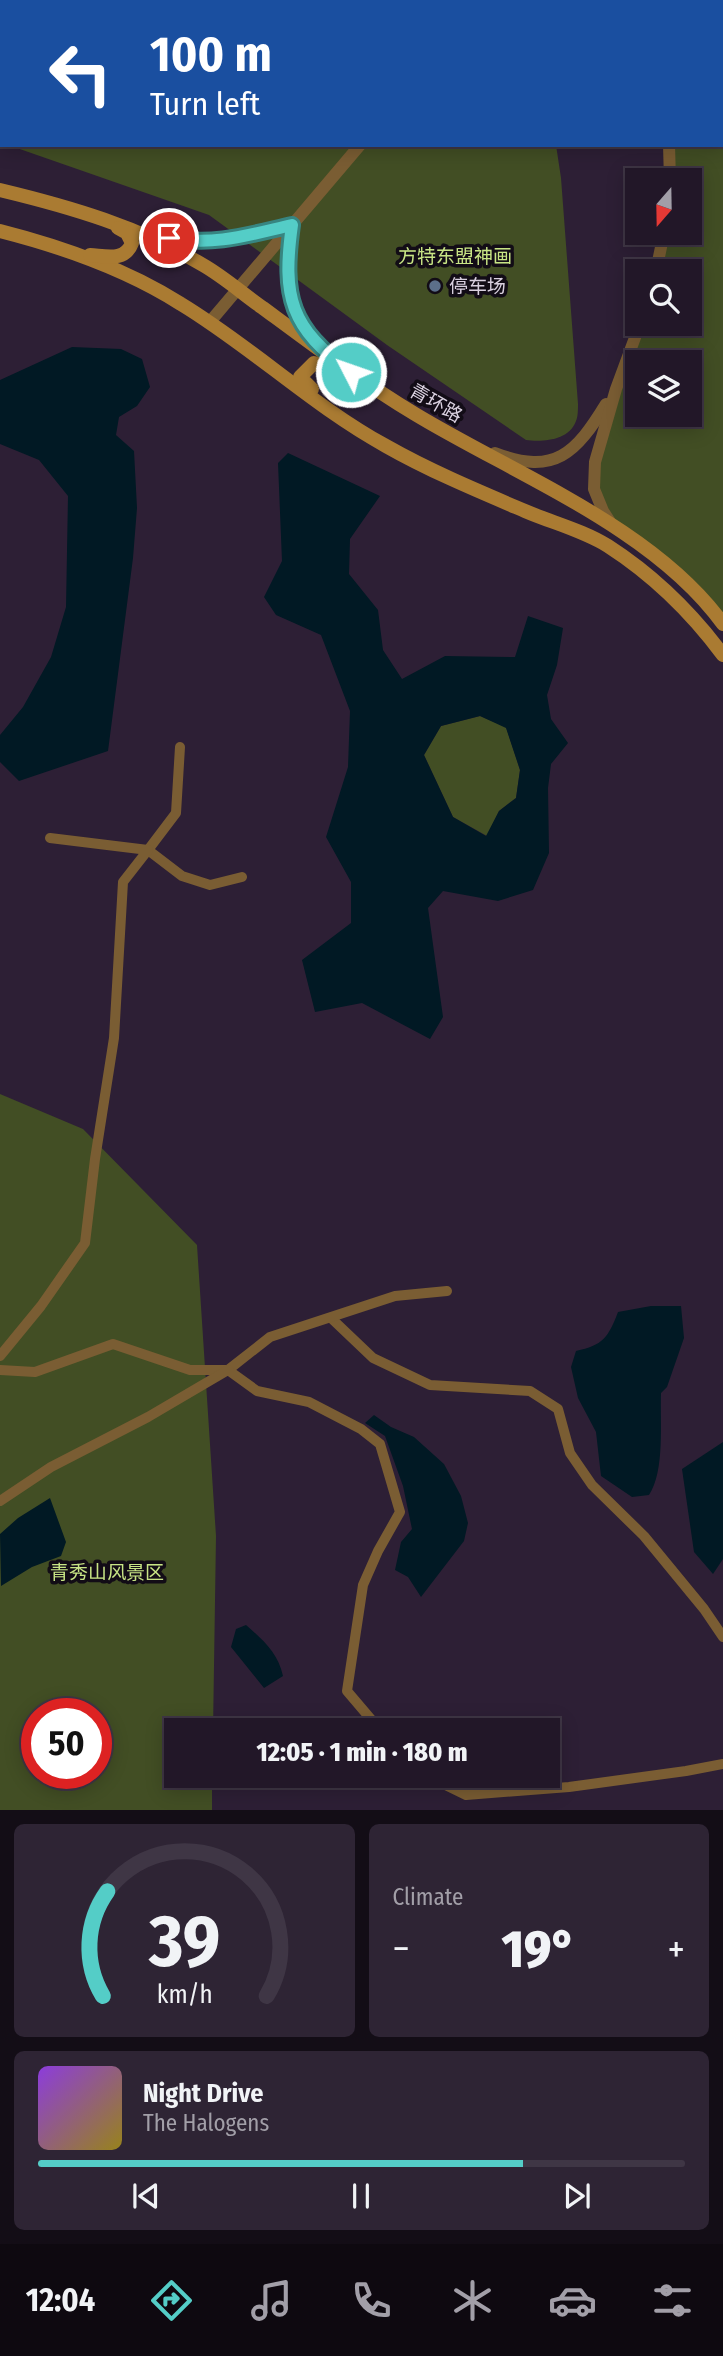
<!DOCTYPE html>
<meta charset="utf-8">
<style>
body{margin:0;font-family:"Fira Sans Condensed","Noto Sans SC",sans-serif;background:#2e2434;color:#f1f3f6;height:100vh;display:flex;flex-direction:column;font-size:26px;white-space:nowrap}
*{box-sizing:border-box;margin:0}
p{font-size:23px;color:#a29fa8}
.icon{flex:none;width:38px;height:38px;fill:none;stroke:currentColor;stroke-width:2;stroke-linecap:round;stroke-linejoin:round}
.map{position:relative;height:1810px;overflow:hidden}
.drawer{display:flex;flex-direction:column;gap:14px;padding:14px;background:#130d16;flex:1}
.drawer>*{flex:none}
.top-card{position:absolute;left:0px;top:0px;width:724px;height:147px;box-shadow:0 4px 18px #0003,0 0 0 2px #3f3645;background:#1a4fa0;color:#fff;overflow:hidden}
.needle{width:46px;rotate:200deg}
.buttons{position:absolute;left:625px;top:168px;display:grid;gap:14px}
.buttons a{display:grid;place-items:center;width:77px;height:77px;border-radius:0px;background:#221728;box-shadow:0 4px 18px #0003,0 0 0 2px #3f3645;font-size:35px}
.speed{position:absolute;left:21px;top:1698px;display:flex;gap:14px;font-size:35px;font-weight:700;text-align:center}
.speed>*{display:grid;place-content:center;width:91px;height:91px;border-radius:50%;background:#221728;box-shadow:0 4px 18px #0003,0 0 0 2px #3f3645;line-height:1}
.speed .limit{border:10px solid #d22;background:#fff;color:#111}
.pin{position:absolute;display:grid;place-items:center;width:60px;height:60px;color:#fff;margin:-30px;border:4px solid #fff;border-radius:50%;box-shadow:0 2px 7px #0007}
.me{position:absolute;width:77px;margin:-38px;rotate:311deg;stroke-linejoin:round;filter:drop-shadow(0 0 5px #0008)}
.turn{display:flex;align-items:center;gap:24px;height:147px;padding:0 35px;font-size:32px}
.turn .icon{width:91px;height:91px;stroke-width:2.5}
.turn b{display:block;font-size:49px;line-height:60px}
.big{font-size:52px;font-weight:800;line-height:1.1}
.drawer .tile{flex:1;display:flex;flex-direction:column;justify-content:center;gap:10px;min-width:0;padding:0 24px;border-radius:10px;background:#2e2434}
.drawer .dial{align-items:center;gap:0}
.dial svg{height:182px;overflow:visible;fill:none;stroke:#3f3645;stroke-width:7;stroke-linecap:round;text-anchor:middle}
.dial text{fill:#f1f3f6;stroke:none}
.song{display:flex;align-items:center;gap:21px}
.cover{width:84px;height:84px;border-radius:10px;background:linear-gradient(135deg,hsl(270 70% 55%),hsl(50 70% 35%))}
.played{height:7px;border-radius:4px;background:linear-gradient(90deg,#54cdc7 75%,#3f3645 75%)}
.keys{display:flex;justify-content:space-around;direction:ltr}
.heat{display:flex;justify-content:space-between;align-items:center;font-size:38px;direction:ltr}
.drawer .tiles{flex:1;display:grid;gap:14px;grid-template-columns:1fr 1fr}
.tile:last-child{grid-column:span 2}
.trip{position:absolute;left:164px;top:1718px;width:396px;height:70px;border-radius:0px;background:#221728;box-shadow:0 4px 18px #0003,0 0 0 2px #3f3645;font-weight:800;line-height:70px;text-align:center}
.tab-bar{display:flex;height:112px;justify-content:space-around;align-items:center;background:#0e0910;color:#a29fa8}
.tab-bar .icon{width:49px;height:49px}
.tab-bar .selected{color:#54cdc7}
.tab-bar b{font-size:32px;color:#f1f3f6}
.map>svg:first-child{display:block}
.green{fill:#424e24;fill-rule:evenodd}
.water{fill:#011924;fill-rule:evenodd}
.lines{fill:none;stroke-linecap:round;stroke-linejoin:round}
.pedestrian{stroke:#7a5d33;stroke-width:7}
.minor{stroke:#7a5d33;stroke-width:10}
.tertiary{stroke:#7a5d33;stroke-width:12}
.secondary{stroke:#aa7b32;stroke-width:14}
.route-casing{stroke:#378581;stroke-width:18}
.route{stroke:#54cdc7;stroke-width:12}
.service-dot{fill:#5c6f8a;stroke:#120c16;stroke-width:2.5}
.labels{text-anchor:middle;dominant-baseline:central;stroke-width:7;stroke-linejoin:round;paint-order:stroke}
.park-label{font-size:19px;fill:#c8e585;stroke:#120c16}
.poi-label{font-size:19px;fill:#d9d0df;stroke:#120c16;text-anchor:start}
.street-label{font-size:19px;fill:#d9d0df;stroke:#120c16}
</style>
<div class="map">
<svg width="723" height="1810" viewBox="0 0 723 1810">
<rect width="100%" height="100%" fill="#2d1f35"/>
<g class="green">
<path d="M0,0H507V2H2V145H556L561,178L578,404C578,409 578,417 576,421C569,441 542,442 526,440L387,345L209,215L14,147L0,145Z"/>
<path d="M642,0H723V624L603,511L593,477L640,324H690V271H656L664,233H690V180H670L669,145H723V2H642ZM637,362H690V415H637Z"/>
<path d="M480,716L506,727L520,770L516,798L499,811L487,836L453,817L424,755L441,726Z"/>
<path d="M0,1094L83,1129L197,1245L216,1536L213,1731H177V1776H212V1810H0ZM37,1713H96V1773H37Z"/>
</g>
<g class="water">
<path d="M72,347L121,349L142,359L150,387L137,406L119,417L116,435L134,451L137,508L133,558L108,751L19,781L0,762V735L23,707L51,657L66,607L68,496L39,460L0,444V380Z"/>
<path d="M288,453L380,496L350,539L349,574L378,610L383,650L402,679L445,656L515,657L528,616L563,628L557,665L547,695L551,719L568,743L551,764L548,788L549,853L533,890L498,901L443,891L428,908L443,1017L430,1039L362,1003L315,1012L302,960L351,923V882L326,837L348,767L350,711L321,635L276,615L264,597L282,561L278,463ZM480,716L506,728L520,770L516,798L499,811L486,836L453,817L424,755L441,726Z"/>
<path d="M651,1306H681L684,1338L667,1387L661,1393C660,1423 665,1471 649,1495L632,1497L601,1476L596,1432L578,1398L571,1367L576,1351C603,1345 608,1338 618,1312Z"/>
<path d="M374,1415L391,1427L414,1437L444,1464L461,1496L468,1523L464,1541L421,1597L408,1577L395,1570L401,1542L412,1529L403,1486L385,1436L365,1423Z"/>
<path d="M723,1442V1559L713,1574L694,1552L682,1469Z"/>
<path d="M50,1498L66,1542L61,1556L32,1567L1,1586L0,1534L18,1518Z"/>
<path d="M246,1625C263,1640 278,1653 283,1676L264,1688L231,1647L236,1629Z"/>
</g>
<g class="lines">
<path class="pedestrian" d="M0,16H2"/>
<g class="minor">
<path d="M180,747L176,813L148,850L182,876L210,885L242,877"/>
<path d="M331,1318L373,1358L430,1385L530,1391L558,1409L570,1453L592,1485L644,1536L704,1609L723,1637"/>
<path d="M0,1356L41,1306L85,1243L95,1159L114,1038L123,882L148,850L50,838"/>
<path d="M0,1370L35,1372L113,1344L190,1370H228L270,1337L395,1296L447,1291"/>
<path d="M0,1501L51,1467L148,1417L228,1370L257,1391L309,1402L361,1429L380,1444L400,1512L378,1551L363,1585L347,1691L381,1731"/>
<path d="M427,1776L466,1795L569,1787L686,1771L723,1764"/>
</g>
<g class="tertiary">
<path d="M631,0L632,2"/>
<path d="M642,0V2"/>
<path d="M484,2L486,0"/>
<path d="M669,145L670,180"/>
<path d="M292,225C285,281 283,303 322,347"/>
<path d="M152,235L194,242H216L292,225"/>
<path d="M656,271L664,233"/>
<path d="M209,323L360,145"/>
<path d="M495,453C555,476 576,453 606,404"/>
<path d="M612,525L603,511L594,489L595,462L616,389L640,324"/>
</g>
<g class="secondary">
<path d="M0,190C71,207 139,227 203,265C224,277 243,294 263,308C313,345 362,382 415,414C514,474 654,528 723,624"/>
<path d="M0,231C63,247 126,269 181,304C252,347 313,406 386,446C430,471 478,491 525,511C553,523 582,530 608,546C653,575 691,612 723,655"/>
<path d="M90,255C106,256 125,262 132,243L127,233L118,228"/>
<path d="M312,389L300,377L314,363L348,377"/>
</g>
</g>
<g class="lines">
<defs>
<path id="route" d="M169,238C215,246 248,235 292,225C282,297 290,328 351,372"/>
</defs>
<use href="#route" class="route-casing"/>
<use href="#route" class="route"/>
</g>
<circle class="service-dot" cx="435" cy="286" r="7"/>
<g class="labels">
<g class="park-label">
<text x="455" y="256">方特东盟神画</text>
<text x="107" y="1572">青秀山风景区</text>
</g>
<g class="poi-label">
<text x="449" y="286">停车场</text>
</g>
<g class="street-label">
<text transform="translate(436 403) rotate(30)">青环路</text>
</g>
</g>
</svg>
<div class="buttons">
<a><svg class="needle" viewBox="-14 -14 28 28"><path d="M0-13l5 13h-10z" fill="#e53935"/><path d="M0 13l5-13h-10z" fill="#a29fa8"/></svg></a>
<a><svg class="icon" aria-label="search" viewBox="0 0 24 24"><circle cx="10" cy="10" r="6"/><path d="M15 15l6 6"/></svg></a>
<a><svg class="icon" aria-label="layers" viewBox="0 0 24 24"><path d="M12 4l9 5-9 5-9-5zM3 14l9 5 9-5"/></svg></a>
</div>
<div class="speed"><div class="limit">50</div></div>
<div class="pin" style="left:169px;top:238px;background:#d93025"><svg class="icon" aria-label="arrive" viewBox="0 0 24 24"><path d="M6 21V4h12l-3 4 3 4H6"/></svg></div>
<svg class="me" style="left:351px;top:372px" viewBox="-20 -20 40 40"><circle r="17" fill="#54cdc7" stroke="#fff" stroke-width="3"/><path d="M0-11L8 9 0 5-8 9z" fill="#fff"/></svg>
<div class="trip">12:05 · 1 min · 180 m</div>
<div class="top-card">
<div class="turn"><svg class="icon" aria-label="left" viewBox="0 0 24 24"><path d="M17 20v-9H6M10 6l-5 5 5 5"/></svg><div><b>100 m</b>Turn left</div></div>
</div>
</div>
<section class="drawer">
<div class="tiles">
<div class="tile dial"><svg viewBox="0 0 100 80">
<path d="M14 69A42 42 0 1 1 86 69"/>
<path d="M14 69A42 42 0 0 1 16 23" stroke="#54cdc7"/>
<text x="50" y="56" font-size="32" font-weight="700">39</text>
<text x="50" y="72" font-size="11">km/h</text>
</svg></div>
<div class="tile"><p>Climate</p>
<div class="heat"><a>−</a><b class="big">19°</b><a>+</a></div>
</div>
<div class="tile">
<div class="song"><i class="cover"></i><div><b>Night Drive</b><p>The Halogens</p></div></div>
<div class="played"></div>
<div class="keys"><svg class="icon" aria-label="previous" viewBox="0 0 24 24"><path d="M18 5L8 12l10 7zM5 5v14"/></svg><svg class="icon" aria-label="pause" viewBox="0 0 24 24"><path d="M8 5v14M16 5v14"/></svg><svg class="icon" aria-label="next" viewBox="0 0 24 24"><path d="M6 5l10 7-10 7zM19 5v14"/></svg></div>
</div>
</div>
</section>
<nav class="tab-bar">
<b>12:04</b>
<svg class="icon selected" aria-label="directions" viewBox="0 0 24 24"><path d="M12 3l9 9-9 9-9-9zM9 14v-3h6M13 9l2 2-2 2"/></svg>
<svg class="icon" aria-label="music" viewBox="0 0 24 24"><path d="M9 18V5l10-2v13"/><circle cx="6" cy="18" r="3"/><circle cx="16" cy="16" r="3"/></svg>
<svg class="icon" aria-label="phone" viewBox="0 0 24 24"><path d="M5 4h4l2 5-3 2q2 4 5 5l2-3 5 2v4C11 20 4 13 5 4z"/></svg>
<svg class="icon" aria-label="climate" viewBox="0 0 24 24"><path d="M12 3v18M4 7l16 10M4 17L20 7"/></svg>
<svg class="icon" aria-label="car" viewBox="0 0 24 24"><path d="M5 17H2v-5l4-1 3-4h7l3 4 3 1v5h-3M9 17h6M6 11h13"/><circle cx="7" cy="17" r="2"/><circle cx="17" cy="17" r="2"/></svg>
<svg class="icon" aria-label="filters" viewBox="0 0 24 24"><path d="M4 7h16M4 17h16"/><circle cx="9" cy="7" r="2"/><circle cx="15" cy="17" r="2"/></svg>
</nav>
